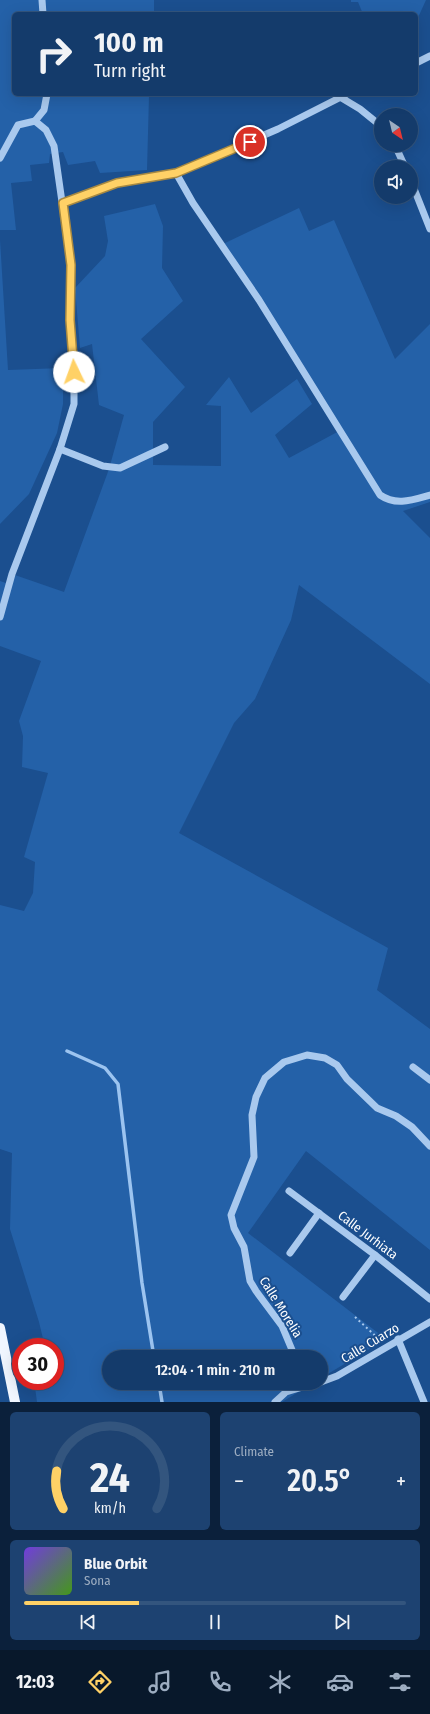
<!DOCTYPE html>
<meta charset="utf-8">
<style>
body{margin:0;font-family:"Fira Sans Condensed",sans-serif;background:#1d4271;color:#f1f3f6;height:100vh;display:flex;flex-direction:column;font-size:15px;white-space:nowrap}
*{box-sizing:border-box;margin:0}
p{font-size:13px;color:#9dadc1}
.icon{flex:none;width:22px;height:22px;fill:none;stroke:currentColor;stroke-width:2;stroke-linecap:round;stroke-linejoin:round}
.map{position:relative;height:1402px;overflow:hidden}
.panel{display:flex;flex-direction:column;gap:10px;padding:10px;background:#0b203b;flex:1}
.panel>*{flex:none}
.hud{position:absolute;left:12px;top:12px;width:406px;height:84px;border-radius:6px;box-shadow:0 4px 16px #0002,0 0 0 1px #33557e;background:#143b6b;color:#f1f3f6;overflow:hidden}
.needle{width:26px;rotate:145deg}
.fabs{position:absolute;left:374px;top:108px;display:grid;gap:8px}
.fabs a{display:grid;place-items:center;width:44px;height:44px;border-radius:50%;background:#143b6b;box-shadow:0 4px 16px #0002,0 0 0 1px #33557e;font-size:20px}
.speed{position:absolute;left:12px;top:1338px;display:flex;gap:8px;font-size:20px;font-weight:700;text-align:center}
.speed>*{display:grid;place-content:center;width:52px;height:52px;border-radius:50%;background:#143b6b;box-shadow:0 4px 16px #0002,0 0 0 1px #33557e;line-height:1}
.speed .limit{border:6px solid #d22;background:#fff;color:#111}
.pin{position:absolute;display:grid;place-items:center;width:34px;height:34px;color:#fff;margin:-17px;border:2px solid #fff;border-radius:50%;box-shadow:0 1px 4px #0007}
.me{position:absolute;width:44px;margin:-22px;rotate:357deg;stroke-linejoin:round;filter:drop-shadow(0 0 3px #0008)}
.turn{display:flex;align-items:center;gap:14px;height:84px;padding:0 16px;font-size:18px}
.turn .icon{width:52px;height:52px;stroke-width:2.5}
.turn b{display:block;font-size:28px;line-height:34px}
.big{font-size:30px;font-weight:600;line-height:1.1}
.panel .card{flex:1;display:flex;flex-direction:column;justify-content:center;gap:6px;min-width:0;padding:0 14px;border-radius:6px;background:#1d4271}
.panel .dial{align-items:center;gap:0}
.dial svg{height:104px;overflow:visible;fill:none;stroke:#33557e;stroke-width:7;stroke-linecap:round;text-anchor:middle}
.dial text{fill:#f1f3f6;stroke:none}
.song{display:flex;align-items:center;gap:12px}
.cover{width:48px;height:48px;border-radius:6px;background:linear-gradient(135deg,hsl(260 70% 55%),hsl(100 70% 35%))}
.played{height:4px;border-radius:2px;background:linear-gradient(90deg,#ffd166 30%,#33557e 30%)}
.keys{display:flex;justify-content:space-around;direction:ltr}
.heat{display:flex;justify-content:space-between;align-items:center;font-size:22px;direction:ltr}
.panel .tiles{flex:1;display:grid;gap:10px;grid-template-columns:1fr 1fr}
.card:last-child{grid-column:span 2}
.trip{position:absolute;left:102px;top:1350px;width:226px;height:40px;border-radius:20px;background:#143b6b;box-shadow:0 4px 16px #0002,0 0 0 1px #33557e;font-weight:600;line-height:40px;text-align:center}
.menu{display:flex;height:64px;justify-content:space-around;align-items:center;background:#08182b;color:#9dadc1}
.menu .icon{width:28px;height:28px}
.menu .current{color:#ffd166}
.menu b{font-size:18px;color:#f1f3f6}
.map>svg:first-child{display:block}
.green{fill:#2461a8}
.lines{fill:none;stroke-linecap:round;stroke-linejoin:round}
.stream{stroke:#9cc4f0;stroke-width:3.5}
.path{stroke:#a9c9ee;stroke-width:2;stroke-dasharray:2 3;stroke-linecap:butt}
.minor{stroke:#a9c9ee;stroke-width:7}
.major{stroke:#f0f6ff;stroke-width:10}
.route-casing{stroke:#a68842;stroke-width:10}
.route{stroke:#ffd166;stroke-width:7}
.labels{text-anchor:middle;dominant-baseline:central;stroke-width:4;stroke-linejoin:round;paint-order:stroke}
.street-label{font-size:13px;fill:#fff;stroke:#1b4f8f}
</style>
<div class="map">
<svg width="430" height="1402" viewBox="0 0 430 1402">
<rect width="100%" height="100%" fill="#1b4f8f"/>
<g class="green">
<path d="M0,0H154V14H14V94H153L149,96L147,170L100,173L95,161L68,165L63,152L50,154L49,163L30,165L32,181L11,183L16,230H0Z"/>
<path d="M351,0H426L416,22V14H363L358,2H351Z"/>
<path d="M155,204L163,226L162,268L183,301L141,339L185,387L153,422V465L221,466V406L206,405L229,377L251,413L297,379L312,404L275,435L289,458L341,430L223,244L299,208L309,231L334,220L395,359L430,324V502L403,511L430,538V684L299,585L291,620L255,699L234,723L179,833L388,948L377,990L430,1029V1250L306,1151L248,1233L386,1339L321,1378V1357H109V1383H313L282,1402H37L35,1387L55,1381V1347H45L39,1322L10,1229L12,1153L0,1149V905L24,911L33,893L35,862L24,857L48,773L22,767L23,736L19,721L41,661L0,646V581L9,584L12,574L64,592L109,469L124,415L99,405L92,344L80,348L75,288L105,256L108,241L104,216Z"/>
<path d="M0,240L8,370L63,368V404L57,433L29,494L0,524Z"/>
</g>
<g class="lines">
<g class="stream">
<path d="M67,1051L105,1068L118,1084L142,1283L154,1357"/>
<path d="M159,1383L162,1402"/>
</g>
<path class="path" d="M355,1317L381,1341"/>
<g class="minor">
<path d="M42,0L43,14"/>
<path d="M416,63L430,56"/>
<path d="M340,97L360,109L381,126"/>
<path d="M35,121L44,110L47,94"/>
<path d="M395,145L405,167"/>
<path d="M0,158L18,125L35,121L46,130L54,146L71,265L70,320L74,372V404L60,449L12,574L0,617"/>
<path d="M176,173L193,203L259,300L380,495C396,506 412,500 430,495"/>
<path d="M411,181L430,229"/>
<path d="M63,203L117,183L176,173L278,129L347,94"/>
<path d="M60,449L103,466L120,468L165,447"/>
<path d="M413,1067L430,1080"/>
<path d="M289,1191L375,1255L430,1299"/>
<path d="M290,1253L319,1213"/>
<path d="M343,1297L375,1255"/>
<path d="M398,1339L424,1402"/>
<path d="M295,1357L282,1326L256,1291L250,1281L244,1247L234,1228L231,1215L254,1157L252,1115L256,1097L265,1078L284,1062L307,1055L325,1058L337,1065L347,1079L377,1108L396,1116L412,1127L430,1146"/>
<path d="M321,1382L337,1376L430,1322"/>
<path d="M275,1402L286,1392L316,1383"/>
</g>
<path class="major" d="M0,1328L15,1402"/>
</g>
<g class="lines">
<defs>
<path id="route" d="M74,372L70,320L71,265L63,203L117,183L176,173L250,142"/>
</defs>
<use href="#route" class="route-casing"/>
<use href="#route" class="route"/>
</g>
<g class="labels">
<g class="street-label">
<text transform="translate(368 1235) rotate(37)">Calle Jurhiata</text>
<text transform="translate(281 1307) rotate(58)">Calle Morelia</text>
<text transform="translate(370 1343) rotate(-31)">Calle Cuarzo</text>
</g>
</g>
</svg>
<div class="fabs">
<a><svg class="needle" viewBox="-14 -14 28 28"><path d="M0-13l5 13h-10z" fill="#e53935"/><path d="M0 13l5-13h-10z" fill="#9dadc1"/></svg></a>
<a><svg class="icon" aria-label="sound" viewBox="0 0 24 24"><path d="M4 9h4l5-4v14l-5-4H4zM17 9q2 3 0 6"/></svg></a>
</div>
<div class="speed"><div class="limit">30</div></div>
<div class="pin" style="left:250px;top:142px;background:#d93025"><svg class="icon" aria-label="arrive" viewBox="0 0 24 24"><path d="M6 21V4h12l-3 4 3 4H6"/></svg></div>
<svg class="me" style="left:74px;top:372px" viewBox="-20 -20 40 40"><circle r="19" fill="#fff"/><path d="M0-13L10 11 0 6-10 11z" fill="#ffd166"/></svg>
<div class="trip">12:04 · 1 min · 210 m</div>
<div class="hud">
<div class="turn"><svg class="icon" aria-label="right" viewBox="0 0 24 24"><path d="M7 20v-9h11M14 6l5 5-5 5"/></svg><div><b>100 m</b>Turn right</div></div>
</div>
</div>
<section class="panel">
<div class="tiles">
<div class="card dial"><svg viewBox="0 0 100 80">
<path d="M14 69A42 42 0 1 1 86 69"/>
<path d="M14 69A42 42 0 0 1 9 40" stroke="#ffd166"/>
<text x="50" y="56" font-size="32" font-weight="700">24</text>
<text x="50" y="72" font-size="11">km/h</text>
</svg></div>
<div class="card"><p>Climate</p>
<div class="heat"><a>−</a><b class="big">20.5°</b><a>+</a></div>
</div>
<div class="card">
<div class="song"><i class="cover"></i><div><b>Blue Orbit</b><p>Sona</p></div></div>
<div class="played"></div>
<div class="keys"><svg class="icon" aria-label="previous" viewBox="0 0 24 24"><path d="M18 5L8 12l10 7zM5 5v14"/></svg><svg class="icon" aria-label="pause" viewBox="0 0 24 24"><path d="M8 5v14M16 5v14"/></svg><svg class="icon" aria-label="next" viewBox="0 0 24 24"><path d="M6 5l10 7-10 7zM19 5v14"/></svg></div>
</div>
</div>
</section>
<nav class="menu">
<b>12:03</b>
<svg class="icon current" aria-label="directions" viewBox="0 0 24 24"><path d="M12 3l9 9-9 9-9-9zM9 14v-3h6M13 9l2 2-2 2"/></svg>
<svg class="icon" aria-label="music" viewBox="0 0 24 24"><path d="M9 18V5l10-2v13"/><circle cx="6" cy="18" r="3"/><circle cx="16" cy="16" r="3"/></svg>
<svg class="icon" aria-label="phone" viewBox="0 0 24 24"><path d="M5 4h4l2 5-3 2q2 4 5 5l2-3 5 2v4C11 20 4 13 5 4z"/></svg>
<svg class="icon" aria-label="climate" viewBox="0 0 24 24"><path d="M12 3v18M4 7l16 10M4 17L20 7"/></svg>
<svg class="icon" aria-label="car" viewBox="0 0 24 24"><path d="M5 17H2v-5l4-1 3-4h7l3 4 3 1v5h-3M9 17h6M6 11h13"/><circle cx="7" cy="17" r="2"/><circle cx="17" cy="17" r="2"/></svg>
<svg class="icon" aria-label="filters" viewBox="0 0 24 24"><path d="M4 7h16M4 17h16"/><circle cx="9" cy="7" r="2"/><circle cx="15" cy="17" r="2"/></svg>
</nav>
